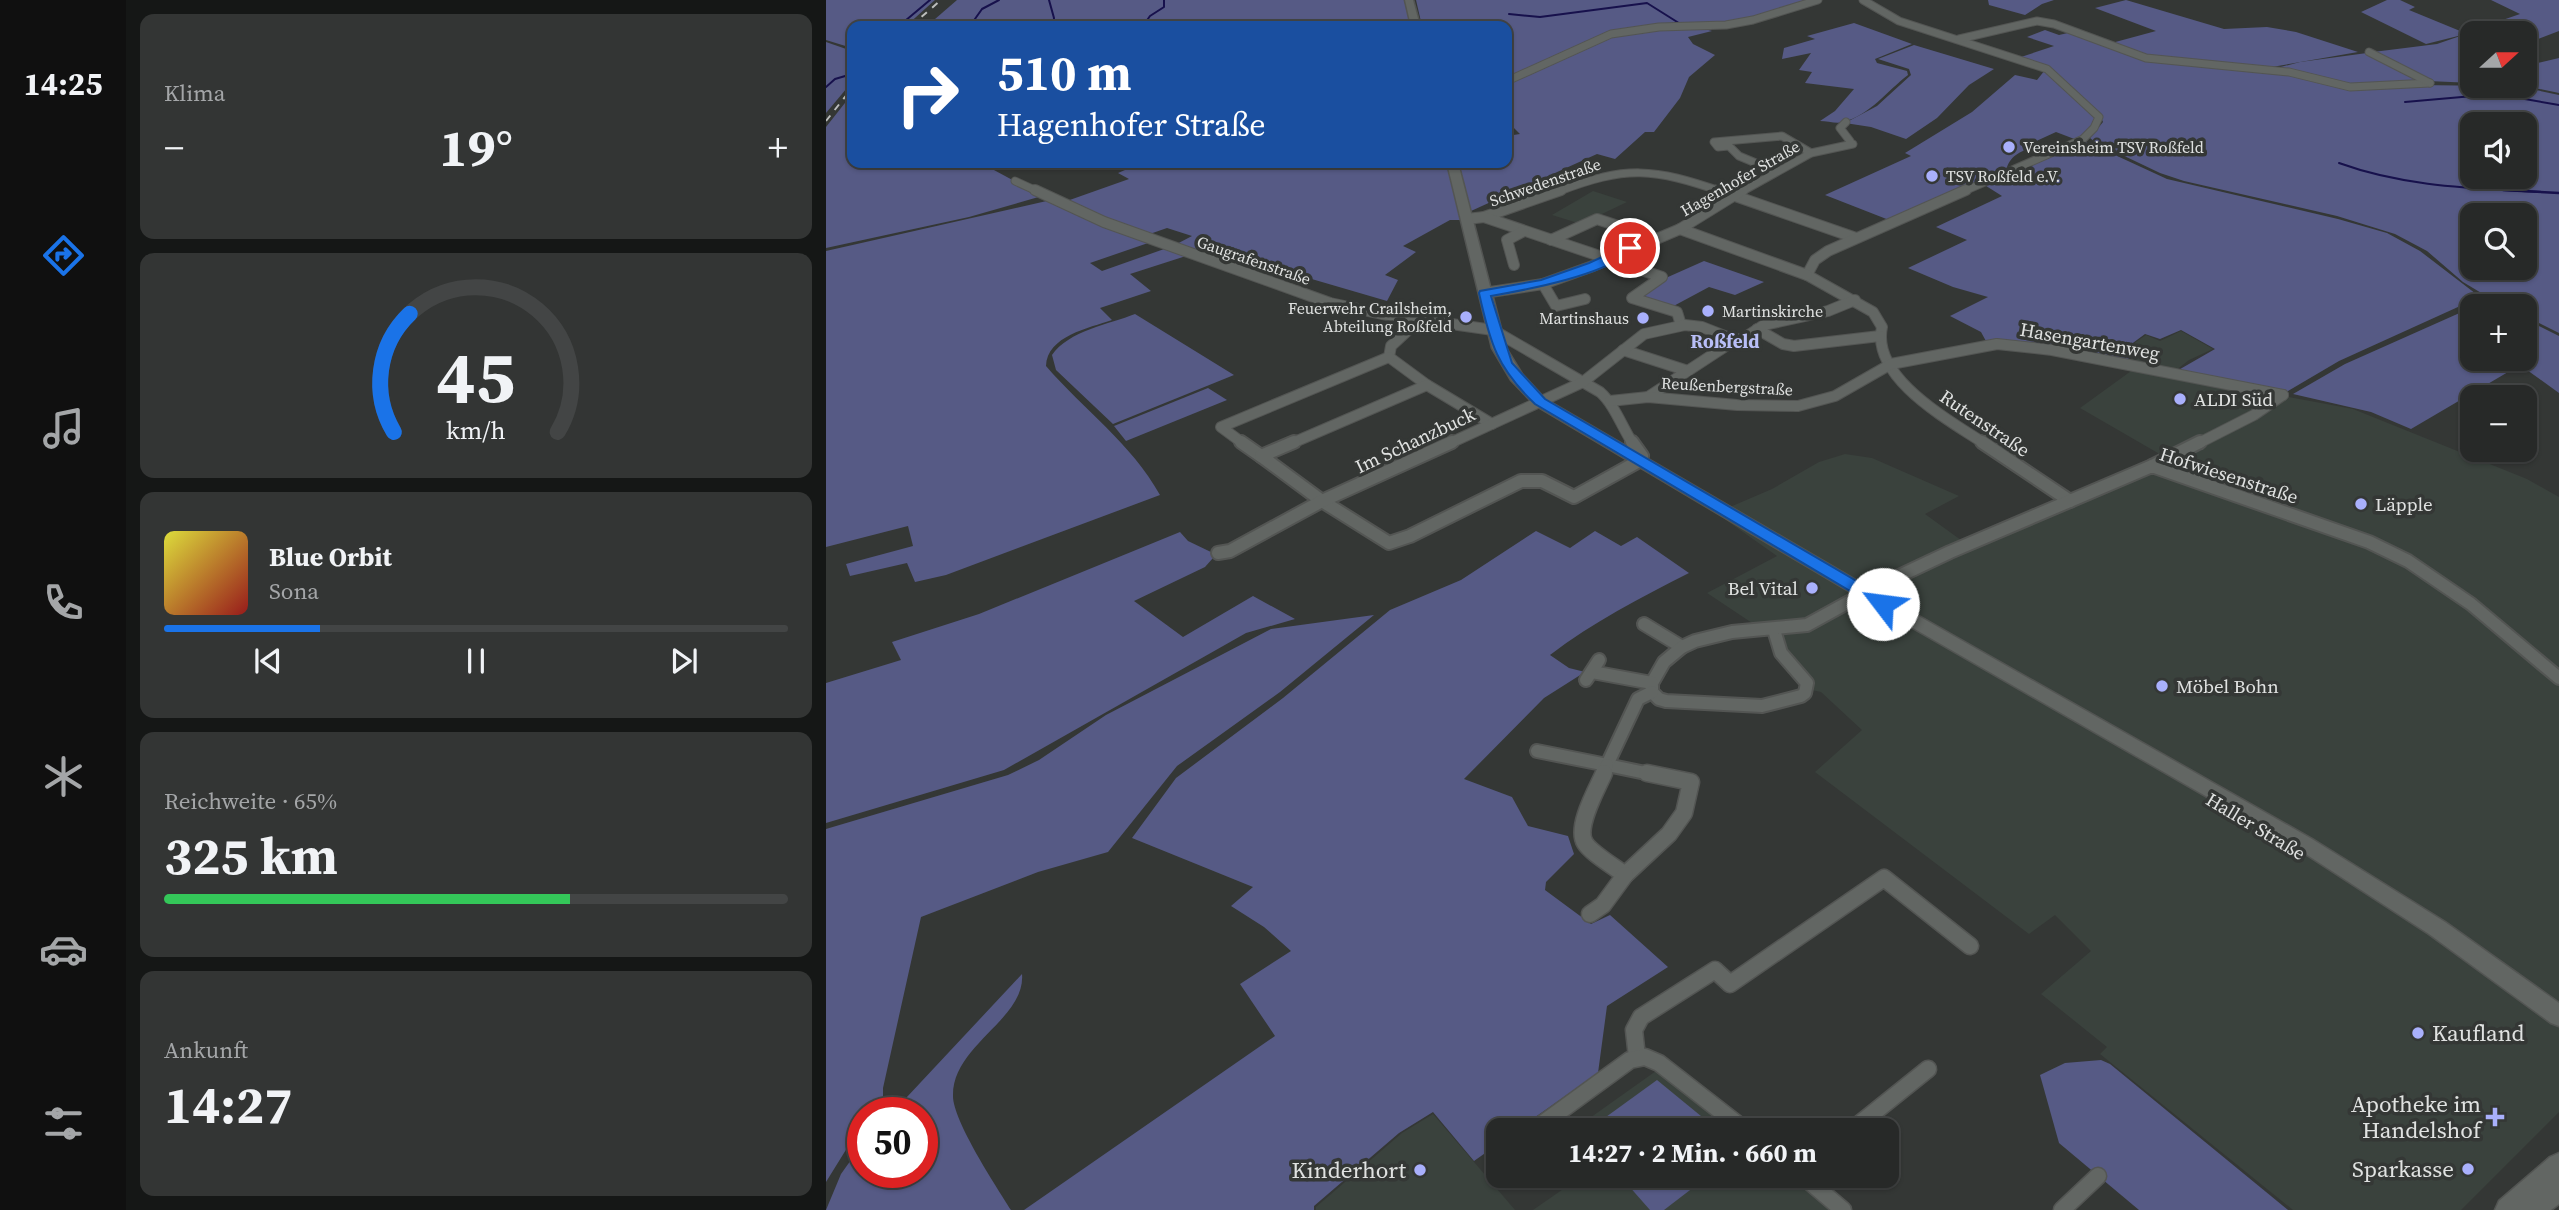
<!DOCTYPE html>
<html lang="de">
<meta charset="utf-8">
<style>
body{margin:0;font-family:"Source Serif 4",serif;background:#333534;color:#f1f3f6;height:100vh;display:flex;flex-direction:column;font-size:26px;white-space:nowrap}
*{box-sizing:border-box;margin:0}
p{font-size:23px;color:#a4a6a8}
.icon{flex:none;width:38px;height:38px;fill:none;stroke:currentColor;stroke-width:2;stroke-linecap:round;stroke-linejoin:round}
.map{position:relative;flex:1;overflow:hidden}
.panel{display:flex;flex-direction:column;gap:14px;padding:14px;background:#151716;width:700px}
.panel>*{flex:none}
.guide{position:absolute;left:21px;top:21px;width:665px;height:147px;border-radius:14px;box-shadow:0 2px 5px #0004,0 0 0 2px #434545;background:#1a4fa0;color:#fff;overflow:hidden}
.needle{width:46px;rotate:69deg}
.buttons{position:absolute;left:1634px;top:21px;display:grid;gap:14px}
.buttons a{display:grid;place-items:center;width:77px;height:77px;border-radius:14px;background:#272928;box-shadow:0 2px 5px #0004,0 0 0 2px #434545;font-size:35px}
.speed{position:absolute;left:21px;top:1097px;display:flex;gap:14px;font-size:35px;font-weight:700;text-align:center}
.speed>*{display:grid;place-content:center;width:91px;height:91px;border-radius:50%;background:#272928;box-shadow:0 2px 5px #0004,0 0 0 2px #434545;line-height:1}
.speed .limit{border:10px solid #d22;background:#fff;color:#111}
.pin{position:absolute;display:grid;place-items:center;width:60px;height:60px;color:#fff;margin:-30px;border:4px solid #fff;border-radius:50%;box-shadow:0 2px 7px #0007}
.me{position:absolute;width:77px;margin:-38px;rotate:300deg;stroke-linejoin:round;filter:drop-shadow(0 0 5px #0008)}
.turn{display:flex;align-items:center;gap:24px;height:147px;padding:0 35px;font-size:32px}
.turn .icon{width:91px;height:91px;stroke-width:2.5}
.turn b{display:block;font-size:49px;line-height:60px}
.big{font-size:52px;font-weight:700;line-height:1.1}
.panel .tile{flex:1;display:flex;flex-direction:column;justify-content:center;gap:10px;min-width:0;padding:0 24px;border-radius:14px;background:#333534}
.panel .dial{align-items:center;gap:0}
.dial svg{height:182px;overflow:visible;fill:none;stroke:#434545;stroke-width:7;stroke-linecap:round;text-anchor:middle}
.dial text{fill:#f1f3f6;stroke:none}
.song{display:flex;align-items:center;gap:21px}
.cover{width:84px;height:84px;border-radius:10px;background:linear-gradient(135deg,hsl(60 70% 55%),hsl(0 70% 35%))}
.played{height:7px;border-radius:4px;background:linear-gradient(90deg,#1a73e8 25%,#434545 25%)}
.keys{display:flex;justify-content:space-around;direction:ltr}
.heat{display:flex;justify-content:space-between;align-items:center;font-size:38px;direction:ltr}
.charge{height:10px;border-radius:5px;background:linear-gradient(90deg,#34c759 65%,#434545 0)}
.trip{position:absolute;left:660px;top:1118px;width:413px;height:70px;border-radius:14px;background:#272928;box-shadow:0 2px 5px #0004,0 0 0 2px #434545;font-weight:700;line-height:70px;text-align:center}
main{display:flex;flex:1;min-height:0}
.dock{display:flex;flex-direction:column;width:126px;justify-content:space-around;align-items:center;background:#101010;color:#a4a6a8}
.dock .icon{width:49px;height:49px}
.dock .active{color:#1a73e8}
.dock b{font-size:32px;color:#f1f3f6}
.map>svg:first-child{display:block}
.built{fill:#3a423d}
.green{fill:#565a85;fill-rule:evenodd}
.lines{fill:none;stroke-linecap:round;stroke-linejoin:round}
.stream-far1{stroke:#17114c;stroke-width:2}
.stream{stroke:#17114c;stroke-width:2.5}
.street-far3-casing{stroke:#535553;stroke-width:9}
.street-far2-casing{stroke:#535553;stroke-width:12}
.street-far1-casing{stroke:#535553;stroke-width:16}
.street-casing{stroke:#535553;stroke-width:19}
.secondary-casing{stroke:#535553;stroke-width:3}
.street-far3{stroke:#626663;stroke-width:7}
.street-far2{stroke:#626663;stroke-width:10}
.street-far1{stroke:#626663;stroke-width:12}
.street{stroke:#626663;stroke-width:16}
.secondary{fill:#626663;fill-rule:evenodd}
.rail{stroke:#bcbebd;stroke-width:2;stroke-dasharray:7 7;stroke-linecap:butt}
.route{fill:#1a73e8;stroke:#114b97;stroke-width:2}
.poi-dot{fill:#a9b0fc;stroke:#343735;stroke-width:2.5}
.labels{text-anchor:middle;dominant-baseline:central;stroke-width:7;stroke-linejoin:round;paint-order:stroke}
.far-poi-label{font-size:16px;fill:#e0e2e1;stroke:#343735;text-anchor:start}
.far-street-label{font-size:16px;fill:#e0e2e1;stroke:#343735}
.far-quarter-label{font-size:19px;font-weight:bold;fill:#b8bef7;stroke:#343735}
.street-label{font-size:19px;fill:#e0e2e1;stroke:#343735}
.poi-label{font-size:19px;fill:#e0e2e1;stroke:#343735;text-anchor:start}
.near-poi-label{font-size:23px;fill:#e0e2e1;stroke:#343735;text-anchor:end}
</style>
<main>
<nav class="dock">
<b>14:25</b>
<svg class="icon active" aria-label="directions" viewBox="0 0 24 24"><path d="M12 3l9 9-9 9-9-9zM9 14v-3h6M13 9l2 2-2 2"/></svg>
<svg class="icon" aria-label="music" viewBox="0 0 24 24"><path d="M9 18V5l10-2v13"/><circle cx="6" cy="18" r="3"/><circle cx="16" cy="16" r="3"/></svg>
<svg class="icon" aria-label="phone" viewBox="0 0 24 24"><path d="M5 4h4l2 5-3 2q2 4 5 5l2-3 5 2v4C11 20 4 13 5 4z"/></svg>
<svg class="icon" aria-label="climate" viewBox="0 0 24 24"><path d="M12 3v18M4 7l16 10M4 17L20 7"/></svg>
<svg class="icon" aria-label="car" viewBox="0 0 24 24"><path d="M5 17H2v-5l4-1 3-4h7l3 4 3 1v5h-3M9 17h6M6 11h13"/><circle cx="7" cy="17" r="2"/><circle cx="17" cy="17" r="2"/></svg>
<svg class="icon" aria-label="filters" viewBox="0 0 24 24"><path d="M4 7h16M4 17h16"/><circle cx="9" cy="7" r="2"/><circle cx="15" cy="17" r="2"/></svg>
</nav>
<section class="panel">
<div class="tile"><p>Klima</p>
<div class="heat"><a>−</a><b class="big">19°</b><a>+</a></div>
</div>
<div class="tile dial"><svg viewBox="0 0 100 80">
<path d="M14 69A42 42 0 1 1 86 69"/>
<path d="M14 69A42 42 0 0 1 21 17" stroke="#1a73e8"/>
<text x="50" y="56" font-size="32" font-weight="700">45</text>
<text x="50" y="72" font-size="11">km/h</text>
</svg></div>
<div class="tile">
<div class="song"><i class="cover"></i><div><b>Blue Orbit</b><p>Sona</p></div></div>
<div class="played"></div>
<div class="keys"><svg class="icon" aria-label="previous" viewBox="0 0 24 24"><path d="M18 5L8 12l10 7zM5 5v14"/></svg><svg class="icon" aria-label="pause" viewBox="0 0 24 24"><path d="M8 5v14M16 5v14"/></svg><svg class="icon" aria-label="next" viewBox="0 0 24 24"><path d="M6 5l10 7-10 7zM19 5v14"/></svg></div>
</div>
<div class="tile"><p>Reichweite · 65%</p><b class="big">325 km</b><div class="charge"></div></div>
<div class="tile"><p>Ankunft</p><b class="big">14:27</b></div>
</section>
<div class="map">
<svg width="1733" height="1210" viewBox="0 0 1733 1210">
<rect width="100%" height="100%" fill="#343735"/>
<g class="built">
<path d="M767,191L801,202L755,224L726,215Z"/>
<path d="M1355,331L1387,349L1363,360L1344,375L1527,409L1701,479L1733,497V1112L1635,1210H1467L1274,1054L1281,1047L1215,994L1265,951L1229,915L1203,934L989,772L1036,730L995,692L981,689L947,637L881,593L951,556L890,513L946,489L993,462L1019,454L1046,458L1133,496L1099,514L1139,543L1337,456L1254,408L1312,366L1297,362L1313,354L1301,348L1320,335L1334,341Z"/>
<path d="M830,1071L906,1130H747Z"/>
<path d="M607,1114L689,1210H490V1207L576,1133Z"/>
<path d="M756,1176H963L1007,1210H707Z"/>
</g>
<g class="green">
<path d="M0,0H109L80,26H26V48L0,40Z"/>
<path d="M131,0H578L585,26H101Z"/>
<path d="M590,0H989C957,10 926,22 893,25C863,27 834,25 804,30L871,27L886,31L862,37L867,44L889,55L863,77L854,98L828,132H819L789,159L771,154L645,211L633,163H681V136L694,134L681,121V84L772,40L802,31L768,39L681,80V26H596Z"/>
<path d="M1162,0H1228L1216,4L1199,15L1163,5Z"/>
<path d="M1300,0L1398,29L1441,27L1470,32L1532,52L1446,67L1338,60L1282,44L1330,31L1269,8Z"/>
<path d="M1561,0H1574L1589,7L1583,10L1639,33L1694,14L1665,0H1733V31L1699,44V33H1647V83L1602,81L1547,52L1611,44L1640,34L1600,44L1535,12Z"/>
<path d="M1028,23L1086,44L1049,59L1051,63L1081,71L1082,75C1061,91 1044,115 1017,122C1011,124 1001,121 994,121L1009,111L1028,89L979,83L986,72L973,70L985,53L956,59L958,48L989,39L981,36Z"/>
<path d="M1219,30L1233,35L1246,32L1307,55L1452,71L1508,84L1673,86L1696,87L1733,95V333L1699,316V306H1681L1662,297L1637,282L1601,251L1569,234L1511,216L1358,181L1334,173L1269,142L1264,138L1277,122L1273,113L1227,70L1192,58L1228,46L1201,37ZM1647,124H1699V177H1647ZM1647,215H1699V268H1647Z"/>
<path d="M0,42L26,51V82L0,113Z"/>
<path d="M1088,45L1168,69L1143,85L1111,118L1080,139L1045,127L1019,123L1051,106L1085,75L1083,69L1052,59Z"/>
<path d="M1541,53L1601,83L1541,87L1447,69L1474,62Z"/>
<path d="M1733,58V93L1699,86V66Z"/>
<path d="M1219,70L1269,114V123L1251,140L1230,132L1206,143L1211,145C1195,152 1184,154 1180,171L1063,220L999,195L1085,156L1079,153L1146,112L1189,75L1211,80Z"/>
<path d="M26,94V163H155L216,196L143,217L0,248V127Z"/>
<path d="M1256,142L1263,143L1341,179L1512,219L1561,233L1594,251L1654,297L1513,361L1462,391L1453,392L1349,372L1389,349L1355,330L1334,339L1319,334L1300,348L1312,354L1296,362L1161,343L1155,332L1124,316L1162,297L1127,287L1082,268L1141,240L1110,227L1176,196L1157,184Z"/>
<path d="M282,163H620L635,220H624L577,246L590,252L559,275L572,280L561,301L448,268L434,266L421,272L345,247L366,236L341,228L318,236L238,202L303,179L292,173L299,170Z"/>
<path d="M225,200L325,242L264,263L276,271L341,248L360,256L304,274L325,291L274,308L286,320C263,328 221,336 220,366C258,410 305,443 334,495L120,575L89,582L81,563L24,576L20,564L87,546L82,526L0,547V251Z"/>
<path d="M878,261L938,282L909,295L883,287L842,309L809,298L842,277Z"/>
<path d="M1647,307V359H1699V319L1733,336V393L1694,365L1585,429L1545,412L1467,394L1519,364Z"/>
<path d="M309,314L408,375L287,424L230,370L226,355C242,331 284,324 309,314Z"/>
<path d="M382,388L401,400L300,441L288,426Z"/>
<path d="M710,531L744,548L769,531L795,546L811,537L863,573C814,598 767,622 724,655L743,668L759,672L718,698L638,779L686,797L702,826L742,836L748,854L720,882L719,890L765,924L784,915L842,967L781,1006L772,1073L691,1130H672V1144L648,1161L607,1112L573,1133L488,1206V1210H198L449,1036L414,984L465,951L438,927L405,906L427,887L306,838L350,778L457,698L564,610L635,580Z"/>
<path d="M354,532L362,541L387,553V558L379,567L308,601L357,637L427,596L469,619L420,633L178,770L0,823V683L75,660L66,642L153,614Z"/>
<path d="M548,615L454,692L351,766L282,852L212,872L95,917L57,1088V1111L55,1113H37V1130L26,1140L0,1182V829L182,775L213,760L280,715L445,629Z"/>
<path d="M196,974C200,1019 126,1045 127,1096C127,1121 170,1186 185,1210H0L15,1174L37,1143V1172H96V1113H66Z"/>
<path d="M1275,1060L1284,1064L1462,1210H1313L1233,1143L1214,1075L1239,1063Z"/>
<path d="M831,1080L892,1130H762Z"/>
<path d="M794,1176H857L868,1187L838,1210H824Z"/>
</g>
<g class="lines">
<g class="stream-far1">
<path d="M223,0L228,18L227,26"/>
<path d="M683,14L714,17L821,3L856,25"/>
<path d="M73,26L104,0"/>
<path d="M144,26L156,9L173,0"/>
<path d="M317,26L324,16L338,7V0"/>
<path d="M0,87L9,79L26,74"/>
<path d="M1579,102L1670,94L1733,105"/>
<path d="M1513,163C1579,187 1646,188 1715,192"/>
</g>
<path class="stream" d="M1677,190L1733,193"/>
<defs>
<g id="street-far3">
<path d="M1037,0L1073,21L1221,69L1273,117L1268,128L1257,139L1136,192"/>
<path d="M1133,39L1211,21L1228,24L1320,58L1463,72L1524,87L1604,83"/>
<path d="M1543,52L1604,83"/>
<path d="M681,81L785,34L833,27L900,25L927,20L992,0"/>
<path d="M1020,122L1014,128L1024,141"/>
<path d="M949,171L913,156L903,146L892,147L888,142L956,136L985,153"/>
<path d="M189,181L213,192"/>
<path d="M731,192C801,165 827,168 897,192"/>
<path d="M915,192L985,153L1027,144"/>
</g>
<g id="street-far2">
<path d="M209,190L278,222L504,303L556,314L667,330L774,392C788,404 796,427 807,444"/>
<path d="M892,190L1030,238"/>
<path d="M1140,190L1002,251L989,260L981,275L1047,312L1056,327C1045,378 1123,420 1159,444"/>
<path d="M658,217L735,190"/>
<path d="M641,219L658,217L836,277L806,298L851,312L855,325"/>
<path d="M854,229L981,275"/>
<path d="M725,240L771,219L828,238"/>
<path d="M688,265L681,240L698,231"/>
<path d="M717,284L730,306L759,299"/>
<path d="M658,293L717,284L767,266L854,229L917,190"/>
<path d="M593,320L565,346L563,357L601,385L666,424"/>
<path d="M931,329L957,344L968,346L1054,336"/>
<path d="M797,350L862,371"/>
<path d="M822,397L909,340L918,338L938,325L1002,311L1029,300"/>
<path d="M784,401L822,397L911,405L972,406L1009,396L1065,364L1171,344L1226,350L1457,395"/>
<path d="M418,444L395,427L563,357"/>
<path d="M464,444L601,385"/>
<path d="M622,444L757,382L818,334L859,325L876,327L909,340"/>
<path d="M1371,444L1428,415L1457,395"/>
</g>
<g id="street-far1">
<path d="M415,442L435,456"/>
<path d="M468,442L435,456L496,501L563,543L584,536L695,481H716L748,497L813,461L816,456L806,442"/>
<path d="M1156,442L1244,501"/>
<path d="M1326,466L1374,442"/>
<path d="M392,553L404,551L496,501L626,442"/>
<path d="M818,624L856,647"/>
<path d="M948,630L955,653L981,683L979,693L975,696L936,706L840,701L833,699L826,692V683L838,662L856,647L869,641L906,632L981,625L1052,586L1124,552L1326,466L1543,542L1582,561L1645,604L1733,678"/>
<path d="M766,672L826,683"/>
<path d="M760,680L773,660"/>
<path d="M711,751L781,765"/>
<path d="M781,765L829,775"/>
<path d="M781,765L812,699L826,692"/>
<path d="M777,775L781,765"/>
</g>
<g id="street">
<path d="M778,773C771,789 749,827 759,843C765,853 789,867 799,875L843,834L858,813L865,782L821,773"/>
<path d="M764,914L777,905L799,875"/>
<path d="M811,1057L808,1030L815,1017L889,970L904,984L1058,878L1144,946"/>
<path d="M708,1130L804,1060L819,1057L833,1063L919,1130"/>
<path d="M1026,1130L1102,1069"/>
<path d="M977,1176L1017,1210"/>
<path d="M1236,1210L1272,1176"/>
</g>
<g id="secondary">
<path d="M579,0H587L594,26H585Z"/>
<path d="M621,163H632L680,348L696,374L719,399L1045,589L1486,839L1619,922L1733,1003V1026L1725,1023L1603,934L1472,849L1033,597L709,405L685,380L666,348Z"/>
<path d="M1733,1153V1204L1725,1210H1669L1673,1201L1724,1157Z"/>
</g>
</defs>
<use href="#street-far3" class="street-far3-casing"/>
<use href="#street-far2" class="street-far2-casing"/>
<use href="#street-far1" class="street-far1-casing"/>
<use href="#street" class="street-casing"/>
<use href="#secondary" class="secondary-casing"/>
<use href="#street-far3" class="street-far3"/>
<use href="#street-far2" class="street-far2"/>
<use href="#street-far1" class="street-far1"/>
<use href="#street" class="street"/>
<use href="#secondary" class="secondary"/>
<g class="rail">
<path d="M85,26L115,0"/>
<path d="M0,121L26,88"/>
</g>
</g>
<path class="route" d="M800,246L810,248C780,275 705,289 665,296L686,363L719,399L1063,600L1065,604L1063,607H1051L709,404C671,368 664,343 653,293L654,291L715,280L763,263Z"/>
<g class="poi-dot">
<circle cx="1183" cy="147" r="7"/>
<circle cx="1106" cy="176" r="7"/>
<circle cx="882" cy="311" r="7"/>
<circle cx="640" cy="317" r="7"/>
<circle cx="817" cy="318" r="7"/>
<circle cx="1354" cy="399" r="7"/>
<circle cx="1535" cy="504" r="7"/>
<circle cx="986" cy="588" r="7"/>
<circle cx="1336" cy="686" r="7"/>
<circle cx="1592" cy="1033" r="7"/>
<path d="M1665.5 1106.5h7v7h7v7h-7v7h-7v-7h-7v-7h7z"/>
<circle cx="1642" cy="1169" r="7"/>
<circle cx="594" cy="1170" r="7"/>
</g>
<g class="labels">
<g class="far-poi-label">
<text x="1197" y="147">Vereinsheim TSV Roßfeld</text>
<text x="1120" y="176">TSV Roßfeld e.V.</text>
<text x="626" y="308" text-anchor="end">Feuerwehr Crailsheim,<tspan x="626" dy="18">Abteilung Roßfeld</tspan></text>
<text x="896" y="311">Martinskirche</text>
<text x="803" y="318" text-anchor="end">Martinshaus</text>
</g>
<g class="far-street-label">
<text transform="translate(914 178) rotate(-30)">Hagenhofer Straße</text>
<text transform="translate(719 182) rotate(-19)">Schwedenstraße</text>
<text transform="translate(428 260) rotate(19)">Gaugrafenstraße</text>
<text transform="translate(901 386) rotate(3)">Reußenbergstraße</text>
</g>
<g class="far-quarter-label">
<text x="899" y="341">Roßfeld</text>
</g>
<g class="street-label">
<text transform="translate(1264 341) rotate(10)">Hasengartenweg</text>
<text transform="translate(1159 423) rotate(34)">Rutenstraße</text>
<text transform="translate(589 440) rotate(-25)">Im Schanzbuck</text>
<text transform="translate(1403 475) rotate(18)">Hofwiesenstraße</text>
<text transform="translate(1430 826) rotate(31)">Haller Straße</text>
</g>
<g class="poi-label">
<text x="1368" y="399">ALDI Süd</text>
<text x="1549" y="504">Läpple</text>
<text x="972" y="588" text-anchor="end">Bel Vital</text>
<text x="1350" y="686">Möbel Bohn</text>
</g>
<g class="near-poi-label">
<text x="1606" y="1033" text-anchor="start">Kaufland</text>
<text x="1655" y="1104">Apotheke im<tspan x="1655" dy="26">Handelshof</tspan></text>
<text x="1628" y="1169">Sparkasse</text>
<text x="580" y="1170">Kinderhort</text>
</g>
</g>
</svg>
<div class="buttons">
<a><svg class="needle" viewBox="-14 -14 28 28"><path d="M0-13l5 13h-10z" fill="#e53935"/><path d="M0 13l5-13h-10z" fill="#a4a6a8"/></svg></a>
<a><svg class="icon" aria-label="sound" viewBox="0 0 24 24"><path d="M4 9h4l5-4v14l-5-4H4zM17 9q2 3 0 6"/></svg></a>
<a><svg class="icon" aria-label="search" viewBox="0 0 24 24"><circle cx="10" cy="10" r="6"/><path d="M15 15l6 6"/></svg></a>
<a>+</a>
<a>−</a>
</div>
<div class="speed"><div class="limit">50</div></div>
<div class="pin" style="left:804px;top:248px;background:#d93025"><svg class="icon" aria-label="arrive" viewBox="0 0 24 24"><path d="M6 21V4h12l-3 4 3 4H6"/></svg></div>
<svg class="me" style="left:1057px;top:604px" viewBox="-20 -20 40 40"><circle r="19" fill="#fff"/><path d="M0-13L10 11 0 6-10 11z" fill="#1a73e8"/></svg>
<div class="trip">14:27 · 2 Min. · 660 m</div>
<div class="guide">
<div class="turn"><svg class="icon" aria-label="right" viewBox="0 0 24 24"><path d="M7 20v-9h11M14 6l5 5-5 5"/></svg><div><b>510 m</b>Hagenhofer Straße</div></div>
</div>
</div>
</main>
